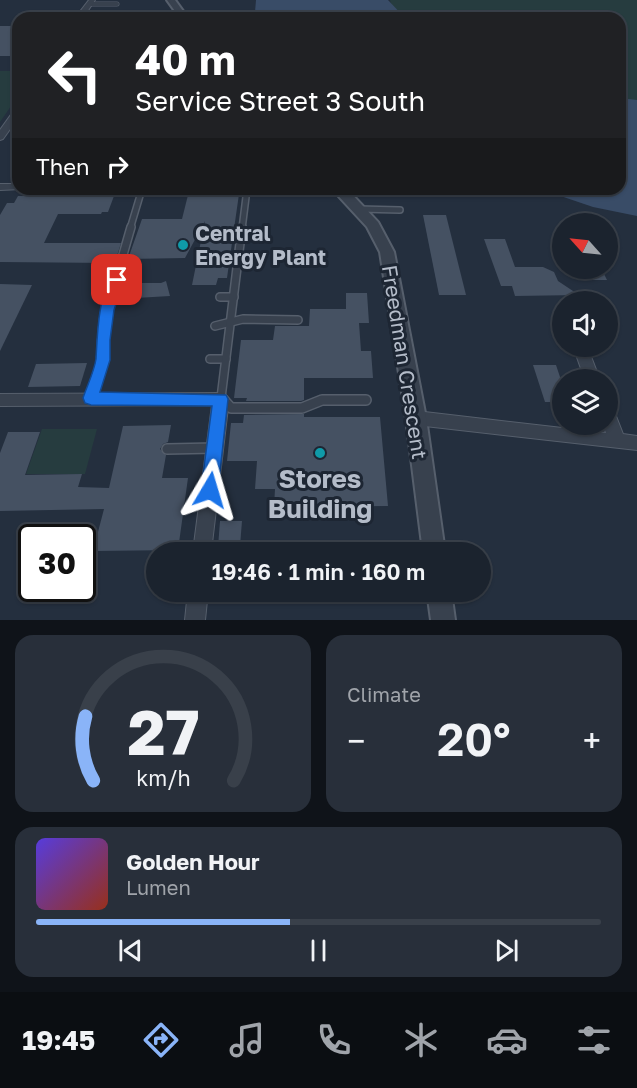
<!DOCTYPE html>
<meta charset="utf-8">
<style>
body{margin:0;font-family:"Golos Text",sans-serif;background:#282f3a;color:#f1f3f6;height:100vh;display:flex;flex-direction:column;font-size:22px;white-space:nowrap}
*{box-sizing:border-box;margin:0}
p{font-size:20px;color:#a0a4aa}
.icon{flex:none;width:33px;height:33px;fill:none;stroke:currentColor;stroke-width:2;stroke-linecap:round;stroke-linejoin:round}
.map{position:relative;height:620px;overflow:hidden}
.sheet{display:flex;flex-direction:column;gap:15px;padding:15px;background:#0f1319;flex:1}
.sheet>*{flex:none}
.hud{position:absolute;left:12px;top:12px;width:614px;height:183px;border-radius:18px;box-shadow:0 2px 4px #0004,0 0 0 2px #39404a;background:#202124;color:#fff;overflow:hidden}
.needle{width:39px;rotate:297deg}
.buttons{position:absolute;left:552px;top:213px;display:grid;gap:12px}
.buttons a{display:grid;place-items:center;width:66px;height:66px;border-radius:50%;background:#1b232e;box-shadow:0 2px 4px #0004,0 0 0 2px #39404a;font-size:30px}
.speed{position:absolute;left:18px;top:524px;display:flex;gap:12px;font-size:30px;font-weight:700;text-align:center}
.speed>*{display:grid;place-content:center;width:78px;height:78px;border-radius:50%;background:#1b232e;box-shadow:0 2px 4px #0004,0 0 0 2px #39404a;line-height:1}
.speed .limit{border:3px solid #111;border-radius:9px;background:#fff;color:#111}
.pin{position:absolute;display:grid;place-items:center;width:51px;height:51px;color:#fff;margin:-26px;border-radius:12px;box-shadow:0 3px 9px #0006}
.me{position:absolute;width:66px;margin:-33px;rotate:7deg;stroke-linejoin:round;filter:drop-shadow(0 0 4px #0008)}
.turn{display:flex;align-items:center;gap:21px;height:126px;padding:0 24px;font-size:27px}
.turn .icon{width:78px;height:78px;stroke-width:2.5}
.turn b{display:block;font-size:42px;line-height:51px}
.then{display:flex;align-items:center;height:57px;padding:0 24px;background:#0003;gap:12px;font-size:22px}
.big{font-size:45px;font-weight:600;line-height:1.1}
.sheet .card{flex:1;display:flex;flex-direction:column;justify-content:center;gap:9px;min-width:0;padding:0 21px;border-radius:18px;background:#282f3a}
.sheet .dial{align-items:center;gap:0}
.dial svg{height:156px;overflow:visible;fill:none;stroke:#39404a;stroke-width:7;stroke-linecap:round;text-anchor:middle}
.dial text{fill:#f1f3f6;stroke:none}
.song{display:flex;align-items:center;gap:18px}
.cover{width:72px;height:72px;border-radius:9px;background:linear-gradient(135deg,hsl(250 70% 55%),hsl(10 70% 35%))}
.played{height:6px;border-radius:3px;background:linear-gradient(90deg,#8ab4f8 45%,#39404a 45%)}
.keys{display:flex;justify-content:space-around;direction:ltr}
.heat{display:flex;justify-content:space-between;align-items:center;font-size:33px;direction:ltr}
.sheet .tiles{flex:1;display:grid;gap:15px;grid-template-columns:1fr 1fr}
.card:last-child{grid-column:span 2}
.trip{position:absolute;left:146px;top:542px;width:345px;height:60px;border-radius:30px;background:#1b232e;box-shadow:0 2px 4px #0004,0 0 0 2px #39404a;font-weight:600;line-height:60px;text-align:center}
.tab-bar{display:flex;height:96px;justify-content:space-around;align-items:center;background:#0b0e12;color:#a0a4aa}
.tab-bar .icon{width:42px;height:42px}
.tab-bar .on{color:#8ab4f8}
.tab-bar b{font-size:27px;color:#f1f3f6}
.map>svg:first-child{display:block}
.green{fill:#263c3f}
.water{fill:#394c67}
.building{fill:#455162}
.lines{fill:none;stroke-linecap:round;stroke-linejoin:round}
.service-far3-casing{stroke:#565f6c;stroke-width:5}
.service-far2-casing{stroke:#565f6c;stroke-width:8}
.service-far1-casing{stroke:#565f6c;stroke-width:10}
.service-casing{stroke:#565f6c;stroke-width:12}
.minor-casing{stroke:#565f6c;stroke-width:2}
.tertiary-casing{stroke:#565f6c;stroke-width:4}
.service-far3{stroke:#38414e;stroke-width:4}
.service-far2{stroke:#38414e;stroke-width:5}
.service-far1{stroke:#38414e;stroke-width:7}
.service{stroke:#38414e;stroke-width:9}
.minor{fill:#38414e;fill-rule:evenodd}
.tertiary{fill:#38414e;fill-rule:evenodd}
.route{fill:#1a73e8;stroke:#114b97;stroke-width:1.5}
.culture-dot{fill:#0f9aa8;stroke:#1d2633;stroke-width:2}
.labels{text-anchor:middle;dominant-baseline:central;stroke-width:6;stroke-linejoin:round;paint-order:stroke}
.poi-label{font-size:21px;font-weight:bold;fill:#b4bcc9;stroke:#1d2633;text-anchor:start}
.street-label{font-size:21px;fill:#b4bcc9;stroke:#1d2633}
.near-poi-label{font-size:26px;font-weight:bold;fill:#b4bcc9;stroke:#1d2633}
</style>
<div class="map">
<svg width="637" height="620" viewBox="0 0 637 620">
<rect width="100%" height="100%" fill="#242f3e"/>
<g class="green">
<path d="M390,0H637V106L620,103V18H399L393,11Z"/>
<path d="M0,71H18V96L0,122Z"/>
<path d="M42,429H97L85,474H26Z"/>
</g>
<g class="water">
<path d="M256,0H388L405,18H258L255,12Z"/>
<path d="M620,98L637,100V216L593,207L540,189H620Z"/>
</g>
<g class="building">
<rect x="0" y="26" width="18" height="30"/>
<path d="M239,194L227,278H218L216,285H192L205,221L185,258L128,259L142,219H182L188,195Z"/>
<path d="M18,196H114L108,212H102L101,214H58L44,243H121L116,259H112L111,263L0,262V215L7,203H14Z"/>
<path d="M423,215H446L466,295H439Z"/>
<path d="M484,239H505L515,267H543L554,272L558,281L579,295L515,296L512,286H501Z"/>
<path d="M583,268H601L607,280H589Z"/>
<path d="M166,281L170,296L136,298L135,283H161Z"/>
<path d="M0,284L32,285L0,351Z"/>
<path d="M346,293H367L369,323H359L361,351H371L373,378H304V400L301,401H246L247,398H234L241,340H273L275,326H309L310,309H346Z"/>
<path d="M87,363L80,386L28,387L36,364Z"/>
<path d="M533,365H556L562,383V402H545Z"/>
<path d="M304,414V417H380L388,506L274,507L275,489H255L257,461H227L231,423H243L244,415Z"/>
<path d="M171,425L168,442L163,444L160,449L166,455L162,478H188L178,550L93,551L104,509L0,511V453L8,432H40L25,475L82,474L78,487L109,488L123,426Z"/>
<path d="M220,521H242L240,546L218,547Z"/>
</g>
<g class="lines">
<defs>
<path id="service-far3" d="M90,4H117"/>
<g id="service-far2">
<path d="M359,209L400,210"/>
<path d="M130,229L142,189"/>
<path d="M242,229L247,189"/>
</g>
<g id="service-far1">
<path d="M220,297H234"/>
<path d="M215,326L243,319L298,320"/>
<path d="M210,359H226"/>
<path d="M91,398L103,360L107,310L131,227"/>
<path d="M221,398L242,227"/>
</g>
<g id="service">
<path d="M221,397L231,408H302L322,400H366"/>
<path d="M167,449L215,448"/>
</g>
<g id="minor">
<path d="M89,0H95L83,18H75Z"/>
<path d="M18,108V118L3,139L0,140V130L15,109Z"/>
<path d="M0,184H18V189H22L0,190Z"/>
<path d="M573,346H587L600,380H585Z"/>
<path d="M221,393L226,395L229,399L211,552H193L212,405L0,406V394Z"/>
<path d="M608,409L614,411L623,434L637,436V450L416,425L410,423L408,418L410,413L416,411L606,433L603,424H608Z"/>
<path d="M188,591H208L205,620H185Z"/>
</g>
<g id="tertiary">
<path d="M167,0H175L188,18H180Z"/>
<path d="M332,189H347L378,222L394,252L426,418L445,552H423L406,418L380,252L367,227Z"/>
<path d="M427,591H451L455,620H431Z"/>
</g>
</defs>
<use href="#service-far3" class="service-far3-casing"/>
<use href="#service-far2" class="service-far2-casing"/>
<use href="#service-far1" class="service-far1-casing"/>
<use href="#service" class="service-casing"/>
<use href="#minor" class="minor-casing"/>
<use href="#tertiary" class="tertiary-casing"/>
<use href="#service-far3" class="service-far3"/>
<use href="#service-far2" class="service-far2"/>
<use href="#service-far1" class="service-far1"/>
<use href="#service" class="service"/>
<use href="#minor" class="minor"/>
<use href="#tertiary" class="tertiary"/>
</g>
<path class="route" d="M117,276L124,280L114,310L110,340V360L100,392L226,395L228,399L218,490L216,495L210,498L203,495L201,490L212,406L91,405L85,403L83,398C87,386 94,372 96,359C97,342 98,281 117,276Z"/>
<g class="culture-dot">
<circle cx="183" cy="245" r="6"/>
<circle cx="320" cy="453" r="6"/>
</g>
<g class="labels">
<g class="poi-label">
<text x="195" y="233">Central<tspan x="195" dy="24">Energy Plant</tspan></text>
</g>
<g class="street-label">
<text transform="translate(405 362) rotate(81)">Freedman Crescent</text>
</g>
<g class="near-poi-label">
<text x="320" y="478">Stores<tspan x="320" dy="30">Building</tspan></text>
</g>
</g>
</svg>
<div class="buttons">
<a><svg class="needle" viewBox="-14 -14 28 28"><path d="M0-13l5 13h-10z" fill="#e53935"/><path d="M0 13l5-13h-10z" fill="#a0a4aa"/></svg></a>
<a><svg class="icon" aria-label="sound" viewBox="0 0 24 24"><path d="M4 9h4l5-4v14l-5-4H4zM17 9q2 3 0 6"/></svg></a>
<a><svg class="icon" aria-label="layers" viewBox="0 0 24 24"><path d="M12 4l9 5-9 5-9-5zM3 14l9 5 9-5"/></svg></a>
</div>
<div class="speed"><div class="limit">30</div></div>
<div class="pin" style="left:117px;top:280px;background:#d93025"><svg class="icon" aria-label="arrive" viewBox="0 0 24 24"><path d="M6 21V4h12l-3 4 3 4H6"/></svg></div>
<svg class="me" style="left:210px;top:490px" viewBox="-20 -20 40 40"><path d="M0-17L14 15 0 8-14 15z" fill="#1a73e8" stroke="#fff" stroke-width="4"/></svg>
<div class="trip">19:46 · 1 min · 160 m</div>
<div class="hud">
<div class="turn"><svg class="icon" aria-label="left" viewBox="0 0 24 24"><path d="M17 20v-9H6M10 6l-5 5 5 5"/></svg><div><b>40 m</b>Service Street 3 South</div></div>
<div class="then">Then<svg class="icon" aria-label="right" viewBox="0 0 24 24"><path d="M7 20v-9h11M14 6l5 5-5 5"/></svg></div>
</div>
</div>
<section class="sheet">
<div class="tiles">
<div class="card dial"><svg viewBox="0 0 100 80">
<path d="M14 69A42 42 0 1 1 86 69"/>
<path d="M14 69A42 42 0 0 1 10 36" stroke="#8ab4f8"/>
<text x="50" y="56" font-size="32" font-weight="700">27</text>
<text x="50" y="72" font-size="11">km/h</text>
</svg></div>
<div class="card"><p>Climate</p>
<div class="heat"><a>−</a><b class="big">20°</b><a>+</a></div>
</div>
<div class="card">
<div class="song"><i class="cover"></i><div><b>Golden Hour</b><p>Lumen</p></div></div>
<div class="played"></div>
<div class="keys"><svg class="icon" aria-label="previous" viewBox="0 0 24 24"><path d="M18 5L8 12l10 7zM5 5v14"/></svg><svg class="icon" aria-label="pause" viewBox="0 0 24 24"><path d="M8 5v14M16 5v14"/></svg><svg class="icon" aria-label="next" viewBox="0 0 24 24"><path d="M6 5l10 7-10 7zM19 5v14"/></svg></div>
</div>
</div>
</section>
<nav class="tab-bar">
<b>19:45</b>
<svg class="icon on" aria-label="directions" viewBox="0 0 24 24"><path d="M12 3l9 9-9 9-9-9zM9 14v-3h6M13 9l2 2-2 2"/></svg>
<svg class="icon" aria-label="music" viewBox="0 0 24 24"><path d="M9 18V5l10-2v13"/><circle cx="6" cy="18" r="3"/><circle cx="16" cy="16" r="3"/></svg>
<svg class="icon" aria-label="phone" viewBox="0 0 24 24"><path d="M5 4h4l2 5-3 2q2 4 5 5l2-3 5 2v4C11 20 4 13 5 4z"/></svg>
<svg class="icon" aria-label="climate" viewBox="0 0 24 24"><path d="M12 3v18M4 7l16 10M4 17L20 7"/></svg>
<svg class="icon" aria-label="car" viewBox="0 0 24 24"><path d="M5 17H2v-5l4-1 3-4h7l3 4 3 1v5h-3M9 17h6M6 11h13"/><circle cx="7" cy="17" r="2"/><circle cx="17" cy="17" r="2"/></svg>
<svg class="icon" aria-label="filters" viewBox="0 0 24 24"><path d="M4 7h16M4 17h16"/><circle cx="9" cy="7" r="2"/><circle cx="15" cy="17" r="2"/></svg>
</nav>
